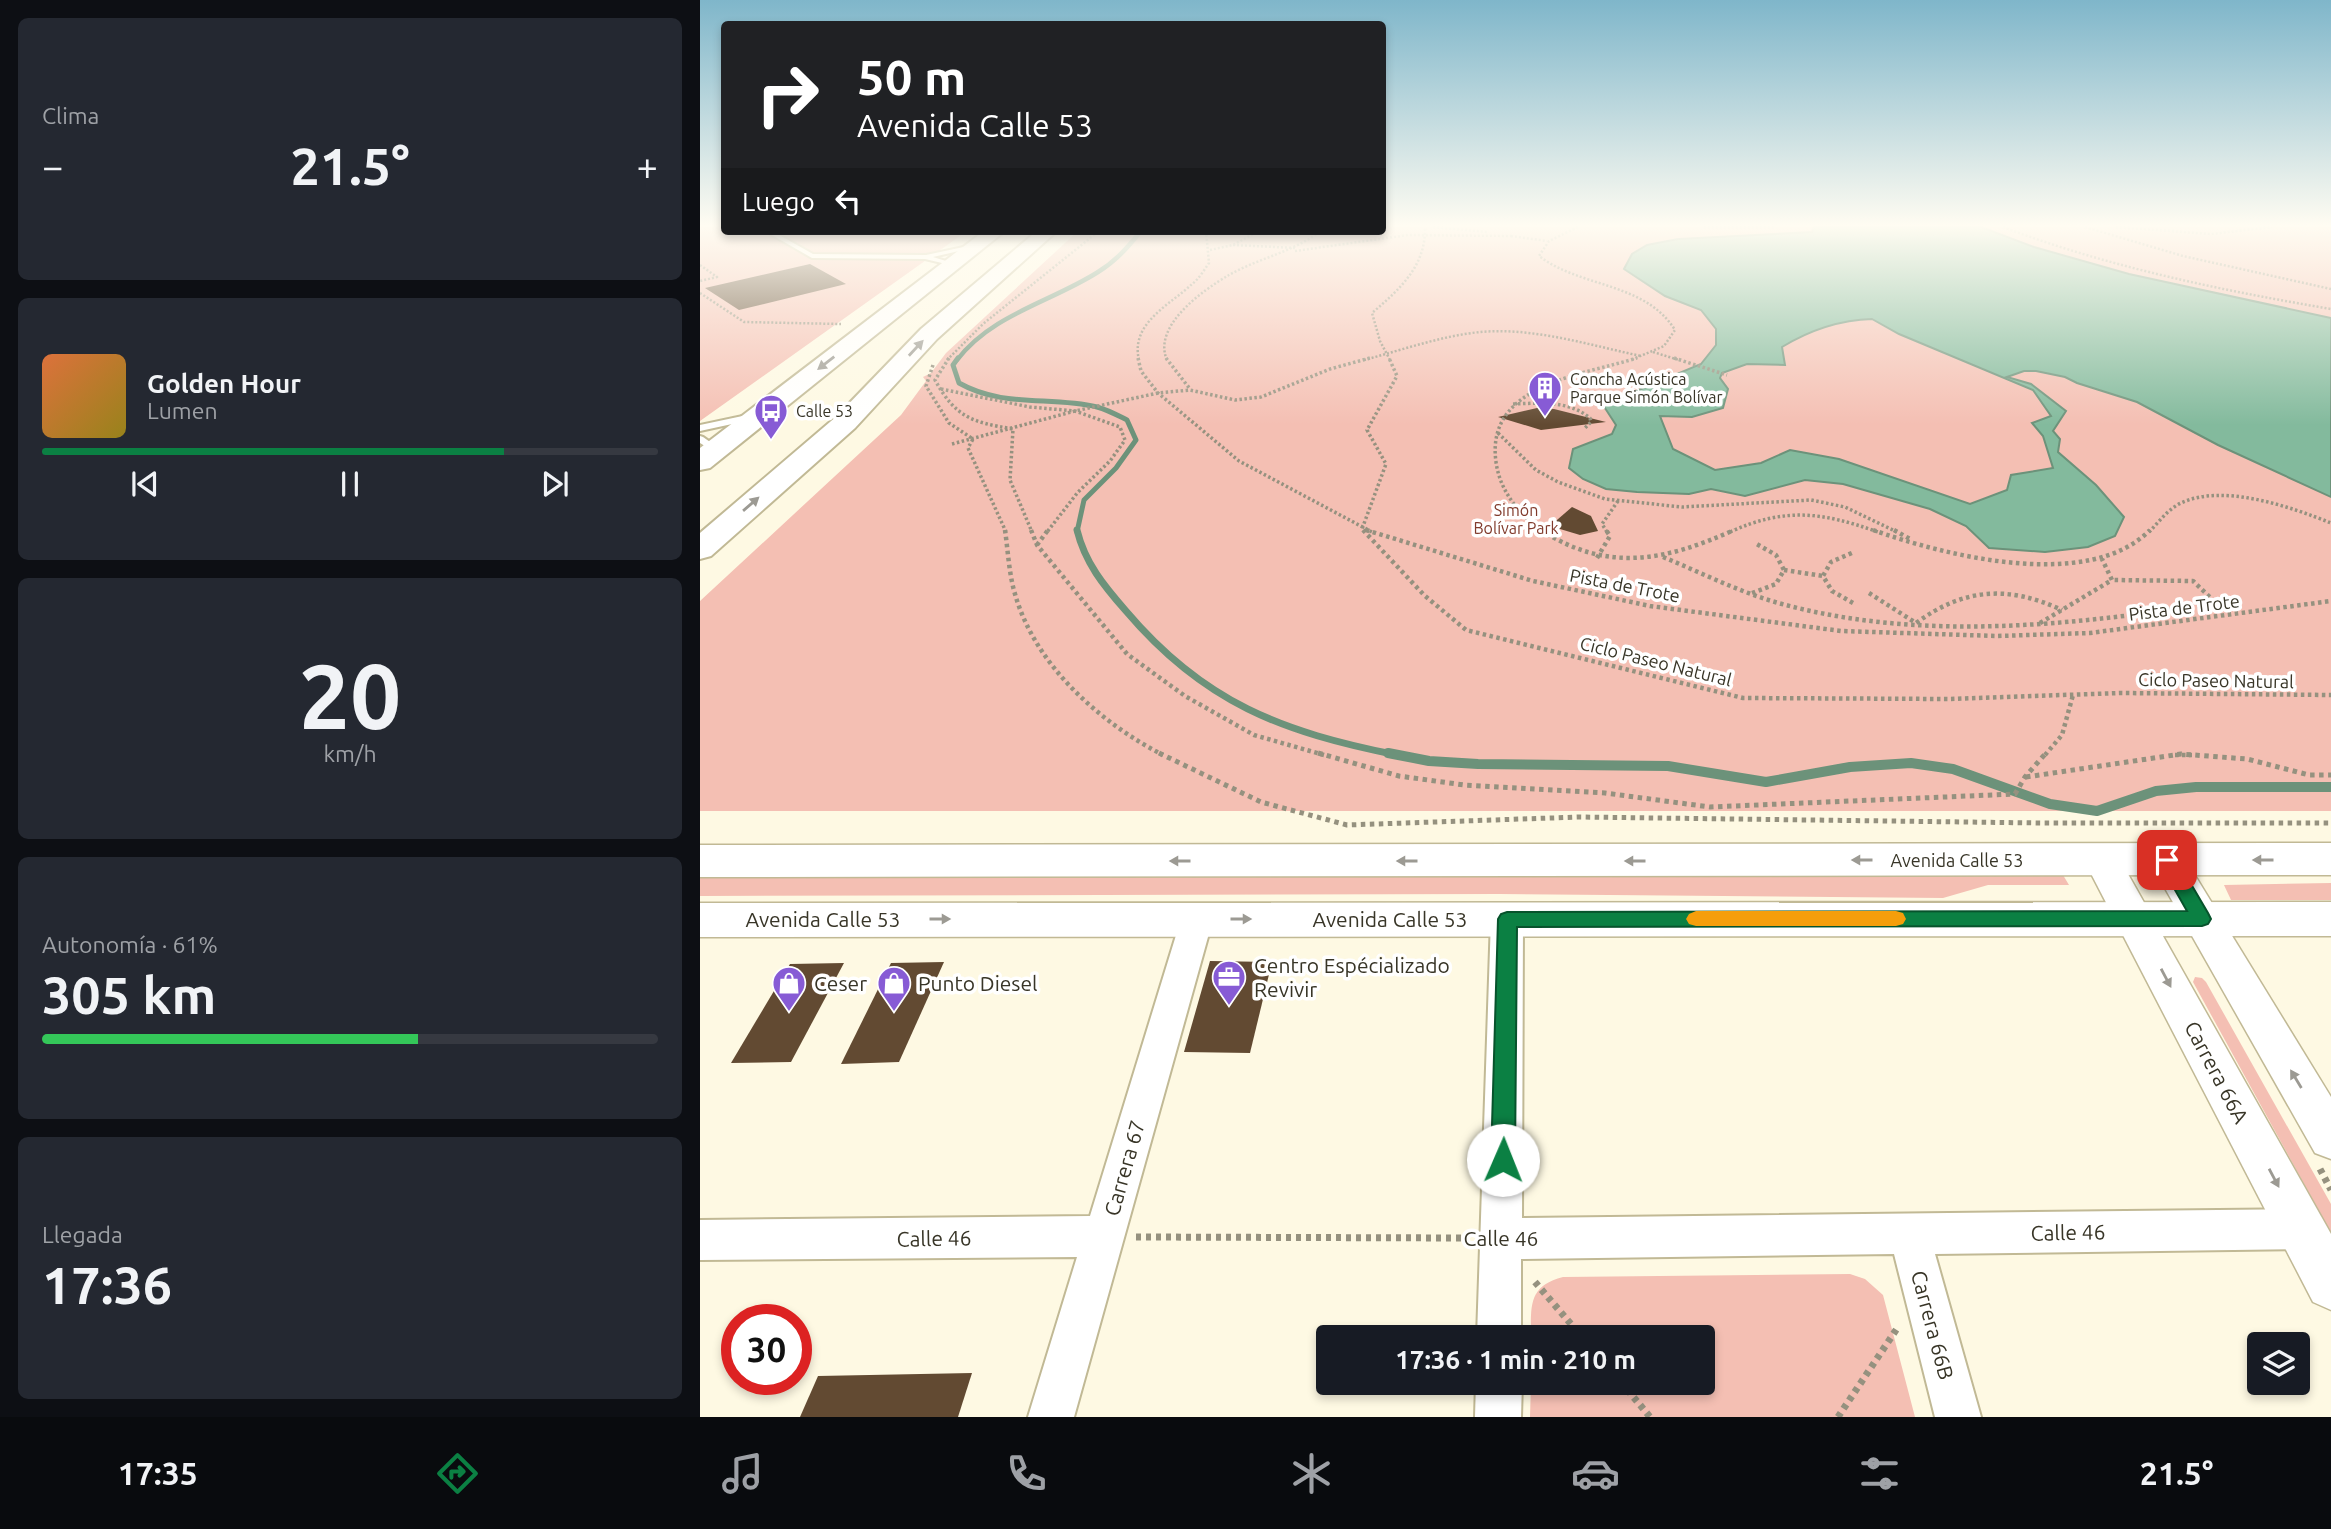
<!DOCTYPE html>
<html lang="es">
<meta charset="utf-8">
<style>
body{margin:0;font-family:Ubuntu,sans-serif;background:#242831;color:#f1f3f6;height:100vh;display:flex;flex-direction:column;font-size:26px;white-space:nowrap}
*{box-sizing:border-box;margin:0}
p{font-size:23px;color:#9ea1a6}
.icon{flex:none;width:38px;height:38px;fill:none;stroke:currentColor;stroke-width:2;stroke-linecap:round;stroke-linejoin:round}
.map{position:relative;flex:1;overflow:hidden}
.sheet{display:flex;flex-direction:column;gap:18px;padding:18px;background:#0d0f14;width:700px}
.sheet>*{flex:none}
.banner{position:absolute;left:21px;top:21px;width:665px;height:214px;border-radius:7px;box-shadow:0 4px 10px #0003;background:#202124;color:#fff;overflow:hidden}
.fabs{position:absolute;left:1547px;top:1332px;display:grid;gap:14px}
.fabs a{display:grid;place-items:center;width:63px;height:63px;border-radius:7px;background:#171b24;box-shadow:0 4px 10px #0003;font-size:35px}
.speed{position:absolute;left:21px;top:1304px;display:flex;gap:14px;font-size:35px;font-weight:700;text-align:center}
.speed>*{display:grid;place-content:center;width:91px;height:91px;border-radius:50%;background:#171b24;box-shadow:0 4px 10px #0003;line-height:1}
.speed .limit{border:10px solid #d22;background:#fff;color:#111}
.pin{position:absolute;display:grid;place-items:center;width:60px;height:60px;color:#fff;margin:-30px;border-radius:14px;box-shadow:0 4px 10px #0006}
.me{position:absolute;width:77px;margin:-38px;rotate:1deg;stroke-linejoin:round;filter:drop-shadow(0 0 5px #0008)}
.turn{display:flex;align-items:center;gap:24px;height:147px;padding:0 21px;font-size:32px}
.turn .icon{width:91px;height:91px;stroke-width:2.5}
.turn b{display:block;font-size:49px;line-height:60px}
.then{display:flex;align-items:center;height:66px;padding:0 21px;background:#0003;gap:14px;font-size:26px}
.big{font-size:52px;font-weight:700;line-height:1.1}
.sheet .card{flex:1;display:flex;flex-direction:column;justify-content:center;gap:10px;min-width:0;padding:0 24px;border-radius:10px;background:#242831}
.sheet .dial{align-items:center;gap:0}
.dial b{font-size:91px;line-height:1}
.song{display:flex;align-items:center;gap:21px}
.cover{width:84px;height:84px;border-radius:10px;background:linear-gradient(135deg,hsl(20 70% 55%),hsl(50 70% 35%))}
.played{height:7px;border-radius:4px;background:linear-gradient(90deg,#0b8043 75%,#363941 75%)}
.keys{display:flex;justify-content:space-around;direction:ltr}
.heat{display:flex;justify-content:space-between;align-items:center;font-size:38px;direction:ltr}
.charge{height:10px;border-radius:5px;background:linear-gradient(90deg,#34c759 61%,#363941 0)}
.trip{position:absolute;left:616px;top:1325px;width:399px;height:70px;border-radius:7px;background:#171b24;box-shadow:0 4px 10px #0003;font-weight:700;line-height:70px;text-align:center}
.tab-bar{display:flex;height:112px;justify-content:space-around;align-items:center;background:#090b0e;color:#9ea1a6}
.tab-bar .icon{width:49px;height:49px}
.tab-bar .active{color:#0b8043}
.tab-bar b{font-size:32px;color:#f1f3f6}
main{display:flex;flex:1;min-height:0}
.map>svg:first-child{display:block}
.green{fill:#f4bfb3}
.water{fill:#83ba9d;stroke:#6c927a;stroke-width:2;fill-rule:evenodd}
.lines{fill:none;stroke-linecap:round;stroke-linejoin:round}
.stream-far3{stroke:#6c927a;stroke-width:4.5}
.stream-far2{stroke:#6c927a;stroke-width:5}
.stream-far1{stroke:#6c927a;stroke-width:7}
.stream{stroke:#6c927a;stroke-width:10}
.building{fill:#624a32}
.service-casing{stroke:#c1b995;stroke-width:4}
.minor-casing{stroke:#c1b995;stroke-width:4}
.tertiary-casing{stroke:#c1b995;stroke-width:3}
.secondary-casing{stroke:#c1b995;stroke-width:3}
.primary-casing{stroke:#c1b995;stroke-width:4}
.path-far4{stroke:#95917f;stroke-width:2.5;stroke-dasharray:2 2;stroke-linecap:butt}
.path-far3{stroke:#95917f;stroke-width:3.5;stroke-dasharray:2.5 2.5;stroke-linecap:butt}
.path-far2{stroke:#95917f;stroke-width:4.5;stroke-dasharray:3.5 3.5;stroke-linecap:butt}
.path-far1{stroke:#95917f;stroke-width:5;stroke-dasharray:4.5 4.5;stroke-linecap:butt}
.path{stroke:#95917f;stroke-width:7;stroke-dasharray:5 5;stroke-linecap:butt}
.service{fill:#fff;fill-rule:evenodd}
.minor{fill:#fff;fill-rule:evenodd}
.tertiary{fill:#fff;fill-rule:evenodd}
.secondary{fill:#fff;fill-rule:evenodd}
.primary{fill:#fff;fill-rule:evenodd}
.oneway{fill:#9c9a93}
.route{fill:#0b8043;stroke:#07532c;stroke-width:2}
.slow{fill:#f59e0b}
.labels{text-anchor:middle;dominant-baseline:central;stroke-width:7;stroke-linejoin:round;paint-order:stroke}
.far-poi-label{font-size:16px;fill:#383527;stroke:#fff;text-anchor:start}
.far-park-label{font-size:16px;fill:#803a2b;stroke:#fff}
.street-label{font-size:18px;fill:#383527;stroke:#fff}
.near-street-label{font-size:21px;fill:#383527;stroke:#fff}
.near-poi-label{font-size:21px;fill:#383527;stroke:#fff;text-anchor:start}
</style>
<main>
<section class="sheet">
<div class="card"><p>Clima</p>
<div class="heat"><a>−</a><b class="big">21.5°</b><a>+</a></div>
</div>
<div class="card">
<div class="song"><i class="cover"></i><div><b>Golden Hour</b><p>Lumen</p></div></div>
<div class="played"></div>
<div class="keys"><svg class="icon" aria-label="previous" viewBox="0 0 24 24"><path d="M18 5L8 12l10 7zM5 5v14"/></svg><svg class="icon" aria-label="pause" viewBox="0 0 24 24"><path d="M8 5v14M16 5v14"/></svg><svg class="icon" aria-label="next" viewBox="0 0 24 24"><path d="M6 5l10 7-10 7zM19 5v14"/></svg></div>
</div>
<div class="card dial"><b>20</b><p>km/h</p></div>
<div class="card"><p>Autonomía · 61%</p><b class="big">305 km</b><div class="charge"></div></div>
<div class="card"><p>Llegada</p><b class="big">17:36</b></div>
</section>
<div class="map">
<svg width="1631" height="1417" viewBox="0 0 1631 1417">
<rect width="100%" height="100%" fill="#fef9e3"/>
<g class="green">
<path d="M0,227H24V231H267L0,421Z"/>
<path d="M683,227H1631V811H0V601L201,415L226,381L223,377L231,373L246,353L378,231H682Z"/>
<path d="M1363,875L1369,885H1288L1243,898L799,894L0,896V877Z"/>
<path d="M1631,883V900H1531L1524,885Z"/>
<path d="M1495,977L1502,978L1506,982L1631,1204V1233L1493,982Z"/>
<path d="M1150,1274L1165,1279L1183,1295L1215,1417H830L831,1383L1003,1382V1337H831C831,1306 828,1286 863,1277Z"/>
</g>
<path class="water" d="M1114,227H1281L1334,247L1429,274L1631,318V497L1518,445L1437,402L1377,383L1365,377L1336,371H1324L1307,377L1331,384L1366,411L1353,431L1360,439L1358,452L1396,485L1424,517L1415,536L1388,547L1345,552L1289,548L1266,526L1230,509L1143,484L1105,480L1045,496L1011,489L989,494L937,492L906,489L883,479L869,468L873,449L912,434L916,425L903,405L1001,364L1016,345V329L1001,310L965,296L924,269L932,254L947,245L978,239L1112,232ZM1172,319L1199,334L1333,390L1351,416L1332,423L1343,436L1353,468L1311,475L1307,490L1270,504L1139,459L1090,450L1061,463L1015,470L973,449L960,416L992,417L1023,408L1028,389L1020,378L1022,373L1047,364L1085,365L1082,347C1110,330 1140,320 1172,319Z"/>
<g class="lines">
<path class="stream-far3" d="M257,360C292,314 351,302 398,272C416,261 428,247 441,231"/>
<path class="stream-far2" d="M258,358L253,365L259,383C303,408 350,396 397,407C408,410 417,415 427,420L436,440L416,468L384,500L377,532"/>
<path class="stream-far1" d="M377,530C385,563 404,586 426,611C504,703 582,732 697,755"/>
<path class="stream" d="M688,753L729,761L778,764L968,766L1066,782L1150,767L1211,763L1253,769L1350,804L1397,811L1456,791L1496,787H1631"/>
</g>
<g class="building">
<path d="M110,264L146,284L39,310L5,288Z"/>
<path d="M837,408L854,409L906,422L841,430L798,417Z"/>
<path d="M872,507L891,516L898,531L880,535L850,526Z"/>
<path d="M510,961L572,962L550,1053L484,1052Z"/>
<path d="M244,962L199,1062L141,1064L191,963Z"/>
<path d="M144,963L91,1062L31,1063L90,964Z"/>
<path d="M272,1373L258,1417H100L118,1376Z"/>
</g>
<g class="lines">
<defs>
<g id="service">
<path d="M65,231H72L113,254L226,255L273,245L276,247L233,257L246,261L252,267L249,269L242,263L225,259L112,258Z"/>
<path d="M52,414L56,417L55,419L0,431V425Z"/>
<path d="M0,436L3,437L20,449L13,451L0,443Z"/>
</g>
<g id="minor">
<path d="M497,907L508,910L513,919L374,1417H328L377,1257L0,1260V1220L390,1216L481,919L486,910Z"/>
<path d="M807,907L818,910L823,919L822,1218L1601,1209L1615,1215L1621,1229L1615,1243L1601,1249L1235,1254L1281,1417H1235L1194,1254L821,1259V1337H777L791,919L796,910Z"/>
<path d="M776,1382H822L821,1417H775Z"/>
</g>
<g id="tertiary">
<path d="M1402,847L1415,851L1631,1234V1310L1613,1302L1384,860L1389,851Z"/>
<path d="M1467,847L1480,851L1631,1097V1159L1615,1153L1449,860L1454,851Z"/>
</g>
<g id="secondary">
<path d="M1631,843V875L0,877V845Z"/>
<path d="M1631,902V936L0,937V903Z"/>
</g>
<g id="primary">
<path d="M284,231H305L10,468L0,470V448Z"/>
<path d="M337,231H357L237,339L155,428L11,556L0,559V533L137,416L221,329Z"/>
</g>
</defs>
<use href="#service" class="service-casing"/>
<use href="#minor" class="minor-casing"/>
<use href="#tertiary" class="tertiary-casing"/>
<use href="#secondary" class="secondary-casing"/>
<use href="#primary" class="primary-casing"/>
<g class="path-far4">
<path d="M733,227L788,232"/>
<path d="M878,227L849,241L839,256C881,288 945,282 975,330L964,346L931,360"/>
<path d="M1004,227H1074"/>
<path d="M1303,227C1409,267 1519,290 1631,309"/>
<path d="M1385,227L1483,256L1631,289"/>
<path d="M1416,227L1511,234L1572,227"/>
<path d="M811,236L847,241"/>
<path d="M533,245L595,248"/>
<path d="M510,250L533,245L559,231"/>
<path d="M595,251L708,235L812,236"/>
<path d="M0,265L17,277L0,281"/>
<path d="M0,293L44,322L141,324"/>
<path d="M953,352L979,360"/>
<path d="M247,360L283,324L399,231"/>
<path d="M439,360C430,323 470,305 492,284C499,279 504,270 509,263L506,231"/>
<path d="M467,360C452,326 503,290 529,275C559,258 593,252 621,231"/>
<path d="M664,360C702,350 741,336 780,332C833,327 889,345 941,356"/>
<path d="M690,360L680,341L672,313C700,289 726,266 725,227"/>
</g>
<g class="path-far3">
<path d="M249,358L235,380C256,418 272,422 313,429L310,480L332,532"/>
<path d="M438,358L441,371L458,393L539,461L672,532"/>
<path d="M466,358L490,389"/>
<path d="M974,358L1027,375"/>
<path d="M233,365L226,386L249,423L273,439L268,448L306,532"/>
<path d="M241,389L330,407L375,411L420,427L425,440L410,461L378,492L347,532"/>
<path d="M813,404C840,403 868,400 890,418L891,422L884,429"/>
<path d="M798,433L836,470L858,482L905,499L982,507L1111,500L1145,507L1197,532"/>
<path d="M252,444L375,411L458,393L490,390L535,400L561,397L630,369L670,358"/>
<path d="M665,532L662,529L686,464L667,430L697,376L689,358"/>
<path d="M843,532C820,515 800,492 796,462C785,384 883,375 937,358"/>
<path d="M907,532L902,524L918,501"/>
<path d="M1030,532C1085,507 1122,512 1178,532"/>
<path d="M1449,532C1459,522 1468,509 1481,503C1523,483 1591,507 1631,523"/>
</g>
<g class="path-far2">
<path d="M305,530C308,551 309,574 315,594C335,665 399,722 463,755"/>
<path d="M331,530L337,545L427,654L485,696L554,735L624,755"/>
<path d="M663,530L724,595L766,630L1043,698L1248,699L1420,693L1631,695"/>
<path d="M666,530L833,581L950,606L1141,631L1297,636L1390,633L1631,601"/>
<path d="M841,530C907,573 965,561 1034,530"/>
<path d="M1173,530C1246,556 1389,592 1450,530"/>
<path d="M1194,530L1210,539"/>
<path d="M337,545L348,530"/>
<path d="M963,557C1002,573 1041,593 1082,604C1222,642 1375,625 1516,603L1493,581L1412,580"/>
<path d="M897,558L910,536L906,530"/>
<path d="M1084,570L1123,576"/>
<path d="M1052,593L1076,584L1084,570L1076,555L1055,543"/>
<path d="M1169,593L1216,623C1264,588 1308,585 1362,610"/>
<path d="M1153,603L1132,591L1123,576L1131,562L1154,552"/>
<path d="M1340,623L1412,580L1402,559"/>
<path d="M1345,755L1362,735L1373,695"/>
<path d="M1475,755H1492"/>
</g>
<g class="path-far1">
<path d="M459,753L561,802L647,825L880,817L1342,823H1631"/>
<path d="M618,753L699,776L764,785L905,793L1010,807L1315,794L1325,777L1346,753"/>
<path d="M1326,777L1481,754L1547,759L1609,775H1631"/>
</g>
<g class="path">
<path d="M1620,1169L1631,1190"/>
<path d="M436,1237L767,1238"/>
<path d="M835,1282L882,1337"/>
<path d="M921,1382L950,1417"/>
<path d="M1138,1417L1198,1327"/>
</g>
<use href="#service" class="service"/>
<use href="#minor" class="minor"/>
<use href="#tertiary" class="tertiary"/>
<use href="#secondary" class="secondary"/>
<use href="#primary" class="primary"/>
</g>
<defs><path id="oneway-solid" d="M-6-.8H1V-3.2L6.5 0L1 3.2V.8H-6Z" transform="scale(1.75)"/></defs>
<g class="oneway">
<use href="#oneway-solid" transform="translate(216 348) rotate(-47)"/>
<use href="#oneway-solid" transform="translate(126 363) rotate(142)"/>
<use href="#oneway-solid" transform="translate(51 504) rotate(-41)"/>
<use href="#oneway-solid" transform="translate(1162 860) rotate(180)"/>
<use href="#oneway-solid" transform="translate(1563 860) rotate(180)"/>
<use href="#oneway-solid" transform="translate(480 861) rotate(180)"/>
<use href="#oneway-solid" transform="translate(707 861) rotate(180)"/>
<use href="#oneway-solid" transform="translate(935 861) rotate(180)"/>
<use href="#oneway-solid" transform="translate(240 919)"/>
<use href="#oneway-solid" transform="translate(541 919)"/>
<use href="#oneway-solid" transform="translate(1466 978) rotate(62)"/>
<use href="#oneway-solid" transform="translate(1596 1079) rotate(-121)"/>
<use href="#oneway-solid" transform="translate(1574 1178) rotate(62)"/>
</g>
<linearGradient id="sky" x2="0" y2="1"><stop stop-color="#7fb6ca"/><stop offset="0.53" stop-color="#fffcf2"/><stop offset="1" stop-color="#fffcf2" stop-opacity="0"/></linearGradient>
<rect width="1631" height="425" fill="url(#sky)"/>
<path class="route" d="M1467,853L1474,855L1508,913L1511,919L1508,924L1502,926L817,927L815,1160L811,1168L803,1171L794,1168L791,1160L798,919L801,914L807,912L1487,911L1458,860L1461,855Z"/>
<path class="slow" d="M996,911H1196L1203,913L1206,919L1203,924L1196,926H996L989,924L986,919L989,914Z"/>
<defs>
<symbol id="building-pin" viewBox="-11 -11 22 30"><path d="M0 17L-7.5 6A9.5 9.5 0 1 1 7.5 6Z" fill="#875bd5" stroke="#fff"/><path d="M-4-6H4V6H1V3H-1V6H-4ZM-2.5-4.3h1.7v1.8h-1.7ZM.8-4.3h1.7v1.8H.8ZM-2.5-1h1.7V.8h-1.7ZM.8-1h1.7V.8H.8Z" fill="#fff"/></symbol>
<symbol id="bus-pin" viewBox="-11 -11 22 30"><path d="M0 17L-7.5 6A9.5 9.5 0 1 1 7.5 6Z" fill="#875bd5" stroke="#fff"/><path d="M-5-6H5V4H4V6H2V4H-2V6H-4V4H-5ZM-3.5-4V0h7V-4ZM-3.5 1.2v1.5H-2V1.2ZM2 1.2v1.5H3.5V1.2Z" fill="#fff"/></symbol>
<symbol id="office-pin" viewBox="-11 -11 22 30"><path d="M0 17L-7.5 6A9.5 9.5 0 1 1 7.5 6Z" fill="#875bd5" stroke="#fff"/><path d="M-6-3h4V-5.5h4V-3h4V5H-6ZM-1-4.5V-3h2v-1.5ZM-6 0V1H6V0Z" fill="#fff"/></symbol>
<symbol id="shop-pin" viewBox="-11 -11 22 30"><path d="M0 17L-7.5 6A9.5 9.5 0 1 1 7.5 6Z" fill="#875bd5" stroke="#fff"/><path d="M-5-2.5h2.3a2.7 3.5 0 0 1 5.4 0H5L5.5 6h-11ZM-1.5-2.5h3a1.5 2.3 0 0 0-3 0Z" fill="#fff"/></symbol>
</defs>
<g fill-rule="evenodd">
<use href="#building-pin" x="826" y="369" width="38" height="52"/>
<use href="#bus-pin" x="52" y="392" width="38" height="52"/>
<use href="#office-pin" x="510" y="958" width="38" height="52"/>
<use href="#shop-pin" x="70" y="964" width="38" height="52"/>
<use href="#shop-pin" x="175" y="964" width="38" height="52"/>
</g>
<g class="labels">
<g class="far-poi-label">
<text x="870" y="379">Concha Acústica<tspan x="870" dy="18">Parque Simón Bolívar</tspan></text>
<text x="96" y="411">Calle 53</text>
</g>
<g class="far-park-label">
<text x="816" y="510">Simón<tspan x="816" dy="18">Bolívar Park</tspan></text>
</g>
<g class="street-label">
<text transform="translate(925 585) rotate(11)">Pista de Trote</text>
<text transform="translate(1484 607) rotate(-7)">Pista de Trote</text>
<text transform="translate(956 661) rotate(14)">Ciclo Paseo Natural</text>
<text transform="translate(1516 680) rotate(1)">Ciclo Paseo Natural</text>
<text x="1257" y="860">Avenida Calle 53</text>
</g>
<g class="near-street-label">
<text x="123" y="919">Avenida Calle 53</text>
<text x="690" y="919">Avenida Calle 53</text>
<text transform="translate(1517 1072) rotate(62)">Carrera 66A</text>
<text transform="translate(424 1168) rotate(-74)">Carrera 67</text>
<text transform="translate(1368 1232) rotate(-1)">Calle 46</text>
<text transform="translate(234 1238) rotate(-1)">Calle 46</text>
<text x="801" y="1238">Calle 46</text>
<text transform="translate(1233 1325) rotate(75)">Carrera 66B</text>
</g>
<g class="near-poi-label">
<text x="554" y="965">Centro Espécializado<tspan x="554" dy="24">Revivir</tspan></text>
<text x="114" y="983">Ceser</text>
<text x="218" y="983">Punto Diesel</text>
</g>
</g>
</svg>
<div class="fabs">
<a><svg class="icon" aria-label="layers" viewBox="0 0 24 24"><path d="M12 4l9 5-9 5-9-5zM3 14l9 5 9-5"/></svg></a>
</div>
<div class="speed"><div class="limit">30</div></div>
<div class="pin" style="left:1467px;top:860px;background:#d93025"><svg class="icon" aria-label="arrive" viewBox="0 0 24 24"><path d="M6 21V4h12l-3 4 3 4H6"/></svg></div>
<svg class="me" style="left:803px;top:1160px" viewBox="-20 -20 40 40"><circle r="19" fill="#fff"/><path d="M0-13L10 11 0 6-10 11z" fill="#0b8043"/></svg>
<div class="trip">17:36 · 1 min · 210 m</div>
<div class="banner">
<div class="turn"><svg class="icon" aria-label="right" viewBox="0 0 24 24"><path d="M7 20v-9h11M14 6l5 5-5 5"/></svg><div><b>50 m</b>Avenida Calle 53</div></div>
<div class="then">Luego<svg class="icon" aria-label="left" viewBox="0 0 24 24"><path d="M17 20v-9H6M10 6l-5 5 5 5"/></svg></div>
</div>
</div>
</main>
<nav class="tab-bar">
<b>17:35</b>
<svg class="icon active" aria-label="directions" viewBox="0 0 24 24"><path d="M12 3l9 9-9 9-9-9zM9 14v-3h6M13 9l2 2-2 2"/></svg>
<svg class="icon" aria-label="music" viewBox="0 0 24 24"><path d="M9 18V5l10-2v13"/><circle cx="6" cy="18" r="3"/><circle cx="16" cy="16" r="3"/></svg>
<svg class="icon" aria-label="phone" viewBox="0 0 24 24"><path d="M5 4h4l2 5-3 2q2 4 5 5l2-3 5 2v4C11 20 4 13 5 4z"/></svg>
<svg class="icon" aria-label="climate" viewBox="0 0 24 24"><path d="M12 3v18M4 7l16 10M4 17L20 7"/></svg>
<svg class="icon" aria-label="car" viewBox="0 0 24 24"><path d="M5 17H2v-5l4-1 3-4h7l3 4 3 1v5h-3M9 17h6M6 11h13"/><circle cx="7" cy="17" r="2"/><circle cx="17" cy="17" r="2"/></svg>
<svg class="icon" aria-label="filters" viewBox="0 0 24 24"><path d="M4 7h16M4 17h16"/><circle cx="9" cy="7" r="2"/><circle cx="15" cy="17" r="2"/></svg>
<b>21.5°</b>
</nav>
